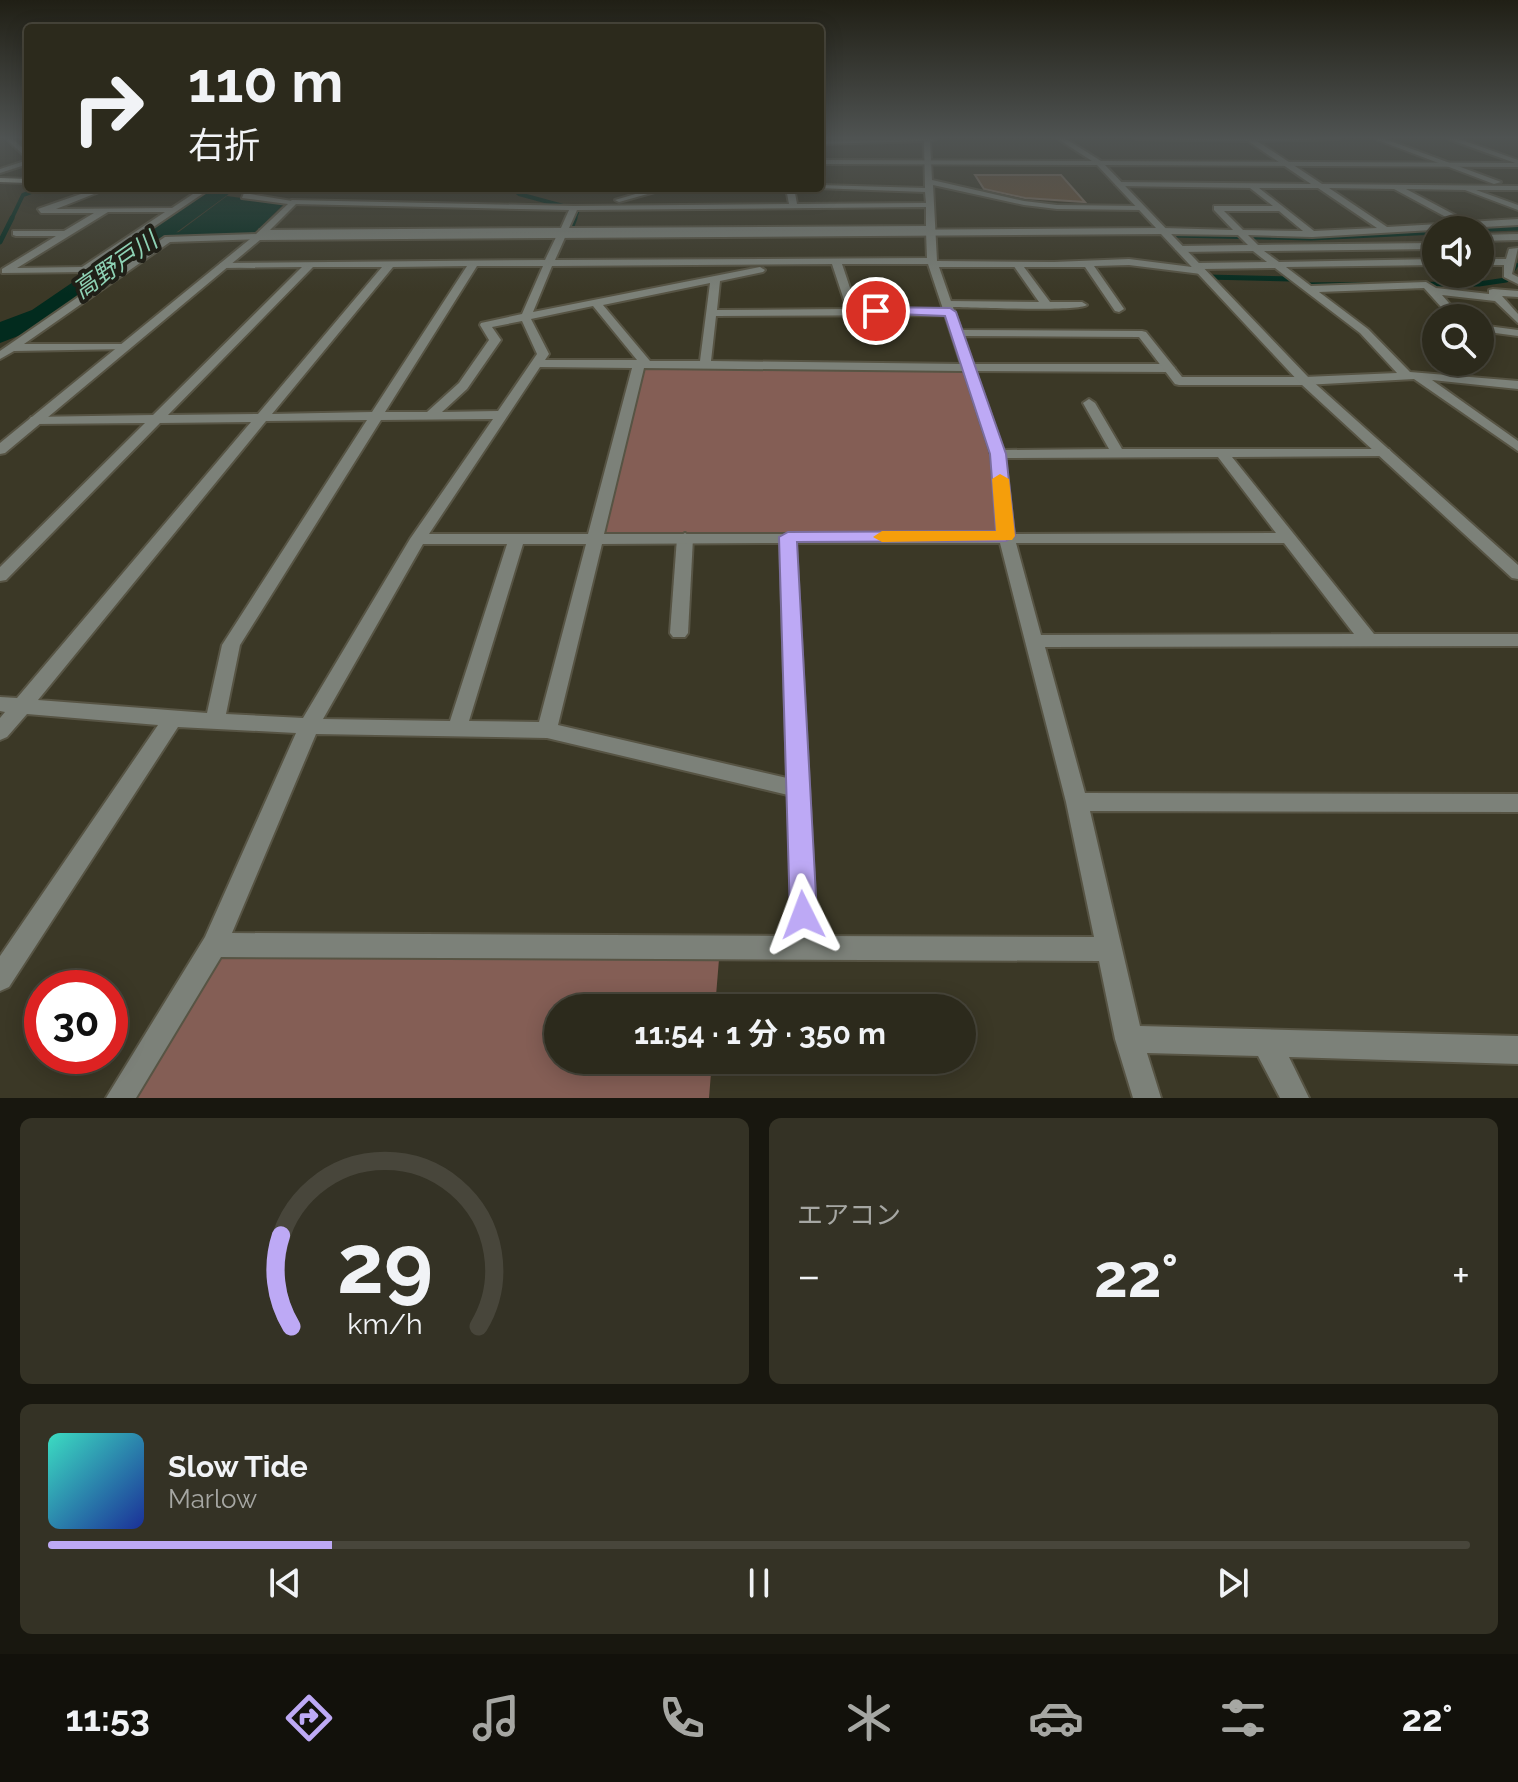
<!DOCTYPE html>
<html lang="ja">
<meta charset="utf-8">
<style>
body{margin:0;font-family:Raleway,"Noto Sans JP",sans-serif;background:#343225;color:#f1f3f6;height:100vh;display:flex;flex-direction:column;font-size:30px;white-space:nowrap}
*{box-sizing:border-box;margin:0}
p{font-size:26px;color:#a6a7a3}
.icon{flex:none;width:44px;height:44px;fill:none;stroke:currentColor;stroke-width:2;stroke-linecap:round;stroke-linejoin:round}
.map{position:relative;height:1098px;overflow:hidden}
.details{display:flex;flex-direction:column;gap:20px;padding:20px;background:#18170f;flex:1}
.details>*{flex:none}
.banner{position:absolute;left:24px;top:24px;width:800px;height:168px;border-radius:8px;box-shadow:0 4px 20px #0003,0 0 0 2px #48463b;background:#2c2a1c;color:#f1f3f6;overflow:hidden}
.buttons{position:absolute;left:1422px;top:216px;display:grid;gap:16px}
.buttons a{display:grid;place-items:center;width:72px;height:72px;border-radius:50%;background:#2c2a1c;box-shadow:0 4px 20px #0003,0 0 0 2px #48463b;font-size:40px}
.speed{position:absolute;left:24px;top:970px;display:flex;gap:16px;font-size:40px;font-weight:700;text-align:center}
.speed>*{display:grid;place-content:center;width:104px;height:104px;border-radius:50%;background:#2c2a1c;box-shadow:0 4px 20px #0003,0 0 0 2px #48463b;line-height:1}
.speed .limit{border:12px solid #d22;background:#fff;color:#111}
.pin{position:absolute;display:grid;place-items:center;width:68px;height:68px;color:#fff;margin:-34px;border:4px solid #fff;border-radius:50%;box-shadow:0 2px 8px #0007}
.me{position:absolute;width:88px;margin:-44px;rotate:357deg;stroke-linejoin:round;filter:drop-shadow(0 0 6px #0008)}
.turn{display:flex;align-items:center;gap:28px;height:168px;padding:0 32px;font-size:36px}
.turn .icon{width:104px;height:104px;stroke-width:2.5}
.turn b{display:block;font-size:56px;line-height:68px}
.big{font-size:60px;font-weight:700;line-height:1.1}
.details .card{flex:1;display:flex;flex-direction:column;justify-content:center;gap:12px;min-width:0;padding:0 28px;border-radius:12px;background:#343225}
.details .dial{align-items:center;gap:0}
.dial svg{height:208px;overflow:visible;fill:none;stroke:#48463b;stroke-width:7;stroke-linecap:round;text-anchor:middle}
.dial text{fill:#f1f3f6;stroke:none}
.song{display:flex;align-items:center;gap:24px}
.cover{width:96px;height:96px;border-radius:12px;background:linear-gradient(135deg,hsl(170 70% 55%),hsl(230 70% 35%))}
.played{height:8px;border-radius:4px;background:linear-gradient(90deg,#bda9f5 20%,#48463b 20%)}
.keys{display:flex;justify-content:space-around;direction:ltr}
.heat{display:flex;justify-content:space-between;align-items:center;font-size:44px;direction:ltr}
.details .tiles{flex:1;display:grid;gap:20px;grid-template-columns:1fr 1fr}
.card:last-child{grid-column:span 2}
.trip{position:absolute;left:544px;top:994px;width:432px;height:80px;border-radius:40px;background:#2c2a1c;box-shadow:0 4px 20px #0003,0 0 0 2px #48463b;font-weight:700;line-height:80px;text-align:center}
.tab-bar{display:flex;height:128px;justify-content:space-around;align-items:center;background:#12110b;color:#a6a7a3}
.tab-bar .icon{width:56px;height:56px}
.tab-bar .current{color:#bda9f5}
.tab-bar b{font-size:36px;color:#f1f3f6}
.map>svg:first-child{display:block}
.forest{fill:#845e55}
.water{fill:#022b1e}
.lines{fill:none;stroke-linecap:round;stroke-linejoin:round}
.stream-far1{stroke:#022b1e;stroke-width:4}
.stream{stroke:#022b1e;stroke-width:5}
.river{fill:#022b1e;fill-rule:evenodd}
.building{fill:#6a5137;stroke:#7e6f60;stroke-width:2}
.service-casing{stroke:#575444;stroke-width:4}
.minor-casing{stroke:#575444;stroke-width:4}
.tertiary-casing{stroke:#575444;stroke-width:4}
.secondary-casing{stroke:#575444;stroke-width:4}
.service{fill:#7c8179;fill-rule:evenodd}
.minor{fill:#7c8179;fill-rule:evenodd}
.tertiary{fill:#7c8179;fill-rule:evenodd}
.secondary{fill:#a3aa9e;fill-rule:evenodd}
.route{fill:#bda9f5;stroke:#7b6e9f;stroke-width:2}
.slow{fill:#f59e0b}
.labels{text-anchor:middle;dominant-baseline:central;stroke-width:8;stroke-linejoin:round;paint-order:stroke}
.far-water-label{font-size:24px;font-style:italic;fill:#8ed2b5;stroke:#201f17}
</style>
<div class="map">
<svg width="1518" height="1098" viewBox="0 0 1518 1098">
<rect width="100%" height="100%" fill="#3b3826"/>
<g class="forest">
<path d="M639,363L971,368L1006,536L595,538Z"/>
<path d="M214,945L720,947L715,1008H558V1060H712L709,1098H120Z"/>
</g>
<path class="water" d="M227,196L284,204L254,233L176,234Z"/>
<g class="lines">
<g class="stream-far1">
<path d="M511,188L519,194L578,210L574,220"/>
<path d="M11,220L23,195L42,188"/>
</g>
<g class="stream">
<path d="M1457,230L1518,228"/>
<path d="M1166,231L1175,235L1311,238L1436,232"/>
<path d="M569,234L575,218"/>
<path d="M157,235L253,234"/>
<path d="M0,242L12,218"/>
<path d="M1206,277L1292,279L1301,285L1479,284L1506,280L1516,265"/>
</g>
<path class="river" d="M211,188H237L54,322L0,343V322L32,310Z"/>
</g>
<path class="building" d="M975,175H1061L1085,202L1025,198L984,189Z"/>
<g class="lines">
<defs>
<g id="service">
<path d="M1518,248L1512,274L1518,277V284L1504,277V265H1480L1481,259H1506L1509,249Z"/>
<path d="M1015,263H1021L1050,302H1082L1087,305C1076,312 970,307 948,307L943,304L948,301L1039,302L1013,265Z"/>
<path d="M971,364H1169L1175,368L1169,372L967,371V365Z"/>
<path d="M685,533L693,538L688,633L685,637H673L670,633L677,538Z"/>
</g>
<g id="minor">
<path d="M936,139L930,141L932,180L1024,201L1057,205L1141,206L1145,208L1141,210L1057,209L1024,205L933,185L937,261L1054,262L1129,259L1192,267L1196,263L1267,262L1253,251L1180,252L1175,249L1180,246L1248,245L1238,235L1163,234L1159,231L1163,228L1233,230L1214,210V206H1273L1250,188L1119,186L1115,184L1119,182L1311,184L1248,141L1136,139H1339L1257,141L1322,184L1518,186V190H1476L1518,205V210L1465,190L1406,189L1468,222L1518,219V225L1312,237L1248,235L1258,245L1436,243V249L1264,251L1279,262L1436,259V265L1286,267L1311,286L1426,282L1436,288L1489,294V290L1493,289L1518,291V297L1502,296L1518,314V323L1495,301L1442,295L1462,318H1451L1424,288L1319,292L1368,329L1410,372L1518,381V389L1432,380L1518,441V451L1414,379L1305,385H1179L1175,384L1139,337L963,336L973,365L977,368L975,370L1003,450L1109,449L1083,403L1089,399L1095,403L1122,449H1389L1391,452L1384,456L1232,457L1374,634H1518V646L1045,647L1085,793L1518,794V812L1090,811L1140,1026L1518,1036V1064L1289,1057L1309,1098H1280L1258,1056L1147,1053L1161,1098H1133L1115,1039L1099,961L221,957L136,1098H106L205,937L296,733L178,727L9,987L0,991V956L158,725L27,714L7,737L0,740V718L5,712L0,711V697L17,698L251,422L160,423L6,580L0,581V567L145,423L36,424L29,420L31,417L153,415L302,267L224,268L219,265L221,263L545,260L558,233L263,235L260,234V230L561,228L569,210L294,204L291,200L574,206L789,204L786,188H794L797,204L926,203L925,192L817,188H820V185L925,188L924,141L820,144V140ZM1259,188H1318L1377,228L1314,231ZM1329,188L1394,189L1457,223L1387,227ZM926,207V226L569,228L577,210ZM1224,211H1279L1303,231L1243,230ZM926,232L927,258L555,260L567,233ZM832,264L847,309L717,310L720,281L763,272L765,270L760,267L533,312L552,266ZM842,264H928L943,309H857ZM1129,265L1201,274L1206,271L1203,269L1275,268L1360,333L1397,373L1305,377H1182L1146,332L1142,331L961,330L939,267H1085L1115,311L1119,312L1124,309L1094,266ZM467,266L372,412L272,414L393,267ZM477,266H543L522,314L481,323L480,325L489,340L459,383L427,412H385ZM313,267H382L258,414L168,415ZM710,283L700,361H650L603,305ZM593,306L637,360H545L549,354L531,319ZM945,315L961,364L711,361L716,316ZM522,321L537,354L498,411L442,412L467,389L501,340L492,327ZM540,367L632,368L588,534H429ZM644,368L964,371L991,454L998,534H604ZM493,419L410,539L303,718L226,714L240,645L381,420ZM367,420L222,645L207,713L38,700L266,421ZM1218,457L1276,533L1014,534L1005,458ZM780,543L787,778L558,725L602,544ZM796,543H1000L1066,802L1094,937L817,936ZM1016,543H1284L1354,634L1041,635ZM423,544H507L450,721L323,719ZM523,544H586L539,722L469,721ZM316,734L547,738L788,795L792,936L232,933Z"/>
<path d="M1375,139H1385L1501,182L1494,184Z"/>
<path d="M1448,139H1459L1518,160V164Z"/>
<path d="M98,188H109L56,209L172,208L202,188H211L87,272L2,273V269L56,236H16L13,235V231H64L94,213H41L38,209ZM108,212H165L82,267L17,268Z"/>
<path d="M656,188H669L619,202L615,200Z"/>
<path d="M258,234L261,235V239L170,242L24,344H125L129,345V349L14,351L0,359V351L165,237Z"/>
<path d="M1518,234V240L1480,241V235Z"/>
<path d="M1480,258L1485,261L1483,264L1480,265Z"/>
<path d="M1480,325L1518,330V336L1480,331Z"/>
</g>
<g id="tertiary">
<path d="M6,139H13L28,153V159Z"/>
<path d="M1058,139H1066L1101,161L1518,163V167L1105,165L1309,378L1518,565V579L1512,578L1301,384L1161,234L260,240L5,453L0,454V443L255,235L288,204L242,198L246,188H254L250,194L298,202L266,234L1156,228L1097,165L820,164V160L1092,161Z"/>
<path d="M28,160V164L0,173V169Z"/>
</g>
<path id="secondary" d="M0,178L28,179V183L0,182Z"/>
</defs>
<use href="#service" class="service-casing"/>
<use href="#minor" class="minor-casing"/>
<use href="#tertiary" class="tertiary-casing"/>
<use href="#secondary" class="secondary-casing"/>
<use href="#service" class="service"/>
<use href="#minor" class="minor"/>
<use href="#tertiary" class="tertiary"/>
<use href="#secondary" class="secondary"/>
</g>
<linearGradient id="sky" x2="0" y2="1"><stop stop-color="#201f15"/><stop offset="0.47" stop-color="#4f5352"/><stop offset="1" stop-color="#4f5352" stop-opacity="0"/></linearGradient>
<rect width="1518" height="293" fill="url(#sky)"/>
<path class="route" d="M876,307L950,308L956,312L1006,454L1015,536L1006,541L797,542L817,915L813,924L803,928L794,924L790,915L779,537L788,532L996,531L990,454L945,316L872,313L870,311Z"/>
<path class="slow" d="M1000,474L1009,479L1015,536L1012,540L882,542L873,537L882,531H996L992,479Z"/>
<g class="labels">
<g class="far-water-label">
<text transform="translate(115 265) rotate(-35)">高野戸川</text>
</g>
</g>
</svg>
<div class="buttons">
<a><svg class="icon" aria-label="sound" viewBox="0 0 24 24"><path d="M4 9h4l5-4v14l-5-4H4zM17 9q2 3 0 6"/></svg></a>
<a><svg class="icon" aria-label="search" viewBox="0 0 24 24"><circle cx="10" cy="10" r="6"/><path d="M15 15l6 6"/></svg></a>
</div>
<div class="speed"><div class="limit">30</div></div>
<div class="pin" style="left:876px;top:311px;background:#d93025"><svg class="icon" aria-label="arrive" viewBox="0 0 24 24"><path d="M6 21V4h12l-3 4 3 4H6"/></svg></div>
<svg class="me" style="left:803px;top:915px" viewBox="-20 -20 40 40"><path d="M0-17L14 15 0 8-14 15z" fill="#bda9f5" stroke="#fff" stroke-width="4"/></svg>
<div class="trip">11:54 · 1 分 · 350 m</div>
<div class="banner">
<div class="turn"><svg class="icon" aria-label="right" viewBox="0 0 24 24"><path d="M7 20v-9h11M14 6l5 5-5 5"/></svg><div><b>110 m</b>右折</div></div>
</div>
</div>
<section class="details">
<div class="tiles">
<div class="card dial"><svg viewBox="0 0 100 80">
<path d="M14 69A42 42 0 1 1 86 69"/>
<path d="M14 69A42 42 0 0 1 10 34" stroke="#bda9f5"/>
<text x="50" y="56" font-size="32" font-weight="700">29</text>
<text x="50" y="72" font-size="11">km/h</text>
</svg></div>
<div class="card"><p>エアコン</p>
<div class="heat"><a>−</a><b class="big">22°</b><a>+</a></div>
</div>
<div class="card">
<div class="song"><i class="cover"></i><div><b>Slow Tide</b><p>Marlow</p></div></div>
<div class="played"></div>
<div class="keys"><svg class="icon" aria-label="previous" viewBox="0 0 24 24"><path d="M18 5L8 12l10 7zM5 5v14"/></svg><svg class="icon" aria-label="pause" viewBox="0 0 24 24"><path d="M8 5v14M16 5v14"/></svg><svg class="icon" aria-label="next" viewBox="0 0 24 24"><path d="M6 5l10 7-10 7zM19 5v14"/></svg></div>
</div>
</div>
</section>
<nav class="tab-bar">
<b>11:53</b>
<svg class="icon current" aria-label="directions" viewBox="0 0 24 24"><path d="M12 3l9 9-9 9-9-9zM9 14v-3h6M13 9l2 2-2 2"/></svg>
<svg class="icon" aria-label="music" viewBox="0 0 24 24"><path d="M9 18V5l10-2v13"/><circle cx="6" cy="18" r="3"/><circle cx="16" cy="16" r="3"/></svg>
<svg class="icon" aria-label="phone" viewBox="0 0 24 24"><path d="M5 4h4l2 5-3 2q2 4 5 5l2-3 5 2v4C11 20 4 13 5 4z"/></svg>
<svg class="icon" aria-label="climate" viewBox="0 0 24 24"><path d="M12 3v18M4 7l16 10M4 17L20 7"/></svg>
<svg class="icon" aria-label="car" viewBox="0 0 24 24"><path d="M5 17H2v-5l4-1 3-4h7l3 4 3 1v5h-3M9 17h6M6 11h13"/><circle cx="7" cy="17" r="2"/><circle cx="17" cy="17" r="2"/></svg>
<svg class="icon" aria-label="filters" viewBox="0 0 24 24"><path d="M4 7h16M4 17h16"/><circle cx="9" cy="7" r="2"/><circle cx="15" cy="17" r="2"/></svg>
<b>22°</b>
</nav>
